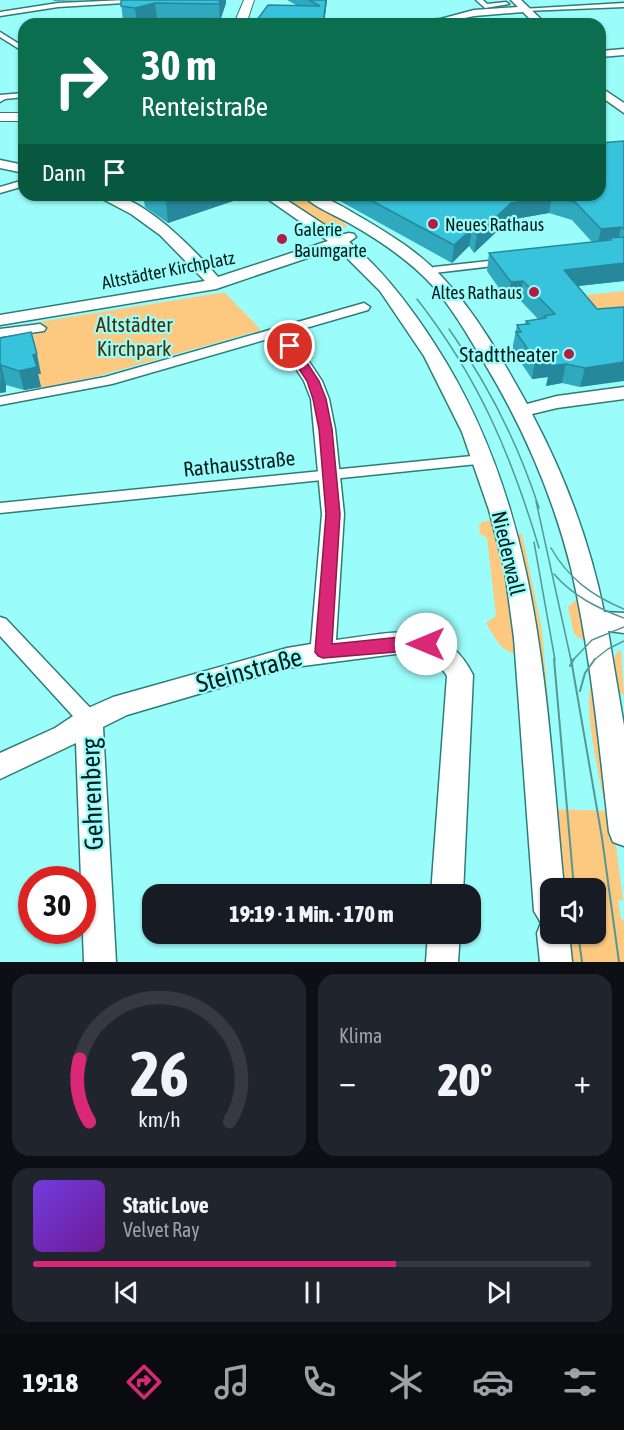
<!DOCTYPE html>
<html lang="de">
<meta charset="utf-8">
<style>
body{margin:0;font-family:"Asap Condensed",sans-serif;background:#20242c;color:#f1f3f6;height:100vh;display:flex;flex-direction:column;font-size:22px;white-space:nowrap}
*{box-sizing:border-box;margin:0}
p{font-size:20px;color:#9ea1a6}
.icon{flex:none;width:33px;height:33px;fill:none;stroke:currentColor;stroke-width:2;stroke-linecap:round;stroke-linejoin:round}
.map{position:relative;height:962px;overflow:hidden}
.sheet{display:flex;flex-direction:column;gap:12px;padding:12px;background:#0d0f14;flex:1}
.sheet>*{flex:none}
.top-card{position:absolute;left:18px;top:18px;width:588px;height:183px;border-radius:18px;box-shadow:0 2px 4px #0004;background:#0b6e4f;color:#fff;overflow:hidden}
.fabs{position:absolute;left:540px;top:878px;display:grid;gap:12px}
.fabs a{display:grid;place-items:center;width:66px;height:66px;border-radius:12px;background:#171b24;box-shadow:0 2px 4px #0004;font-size:30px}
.speed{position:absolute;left:18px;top:866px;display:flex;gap:12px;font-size:30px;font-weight:700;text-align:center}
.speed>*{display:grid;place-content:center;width:78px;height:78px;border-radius:50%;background:#171b24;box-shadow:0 2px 4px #0004;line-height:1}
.speed .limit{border:9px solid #d22;background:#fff;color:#111}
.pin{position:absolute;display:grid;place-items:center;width:51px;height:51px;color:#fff;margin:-26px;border:3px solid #fff;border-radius:50%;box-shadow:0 2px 6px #0007}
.me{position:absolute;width:66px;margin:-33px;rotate:270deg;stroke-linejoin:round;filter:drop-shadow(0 0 4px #0008)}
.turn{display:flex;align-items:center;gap:21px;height:126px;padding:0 24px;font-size:27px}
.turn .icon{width:78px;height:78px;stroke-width:2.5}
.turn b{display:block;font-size:42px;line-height:51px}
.then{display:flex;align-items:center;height:57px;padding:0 24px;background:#0003;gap:12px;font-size:22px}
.big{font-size:45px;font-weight:800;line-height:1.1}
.sheet .card{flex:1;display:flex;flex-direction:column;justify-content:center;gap:9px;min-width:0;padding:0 21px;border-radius:18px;background:#20242c}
.sheet .dial{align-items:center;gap:0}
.dial svg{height:156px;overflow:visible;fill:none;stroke:#363941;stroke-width:7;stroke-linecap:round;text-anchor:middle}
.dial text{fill:#f1f3f6;stroke:none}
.song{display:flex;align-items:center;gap:18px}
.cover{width:72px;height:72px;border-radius:9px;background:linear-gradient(135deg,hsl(260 70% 55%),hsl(280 70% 35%))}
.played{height:6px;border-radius:3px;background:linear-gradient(90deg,#db2777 65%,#363941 65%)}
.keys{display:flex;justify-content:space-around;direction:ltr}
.heat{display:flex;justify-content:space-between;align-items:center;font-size:33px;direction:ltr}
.sheet .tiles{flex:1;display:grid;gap:12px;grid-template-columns:1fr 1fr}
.card:last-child{grid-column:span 2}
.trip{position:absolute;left:142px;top:884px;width:339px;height:60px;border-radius:18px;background:#171b24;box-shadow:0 2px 4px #0004;font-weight:800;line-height:60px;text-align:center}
.tabs{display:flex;height:96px;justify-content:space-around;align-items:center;background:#090b0e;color:#9ea1a6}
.tabs .icon{width:42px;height:42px}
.tabs .on{color:#db2777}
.tabs b{font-size:27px;color:#f1f3f6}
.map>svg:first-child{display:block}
.green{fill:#fdc880}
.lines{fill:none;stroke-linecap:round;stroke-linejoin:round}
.pedestrian-tunnel{stroke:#7bd0ce;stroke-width:12;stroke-dasharray:12 6;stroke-linecap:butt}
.pedestrian-casing{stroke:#2e7c7a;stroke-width:3}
.minor-casing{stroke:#2e7c7a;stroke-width:3}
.tertiary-casing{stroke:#2e7c7a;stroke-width:2}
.pedestrian{fill:#fff;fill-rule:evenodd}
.minor{fill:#fff;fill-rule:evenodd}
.tertiary{fill:#fff;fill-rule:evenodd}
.tram-far1{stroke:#549896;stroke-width:1.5}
.tram{stroke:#549896;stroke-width:2}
.wall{fill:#30a8be}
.shaded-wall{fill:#27889b}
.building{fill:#38c3dd;stroke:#27889b;stroke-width:1.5}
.route{fill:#db2777;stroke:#8e194d;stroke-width:1.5}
.poi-dot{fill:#b01e44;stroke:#9afdfa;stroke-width:2}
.labels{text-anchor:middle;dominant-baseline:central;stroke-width:4.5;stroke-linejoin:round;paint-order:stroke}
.far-poi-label{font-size:18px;fill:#001e1e;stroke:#9afdfa;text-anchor:start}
.far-street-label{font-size:18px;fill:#001e1e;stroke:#9afdfa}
.park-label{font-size:21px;fill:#4a2d00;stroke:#9afdfa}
.poi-label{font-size:21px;fill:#001e1e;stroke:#9afdfa;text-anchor:end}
.street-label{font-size:21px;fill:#001e1e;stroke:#9afdfa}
.near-street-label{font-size:26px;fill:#001e1e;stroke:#9afdfa}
</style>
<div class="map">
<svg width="624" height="962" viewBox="0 0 624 962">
<rect width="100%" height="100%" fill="#9afdfa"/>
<g class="green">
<path d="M275,195H302L341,218L347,227L337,231H332Z"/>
<path d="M624,291V313H597L585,298L587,295Z"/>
<path d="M220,293H225L261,330L98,376L35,389L41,384L31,376V336L40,328L39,322Z"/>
<path d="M505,507H511L518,534H522L542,630L557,809L606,811C600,778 580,702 594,674L623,900H618L621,919L624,920V962H563L560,933H596V888H555Z"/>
<path d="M493,520L514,625L517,653C502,655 493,634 486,623L496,616L487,538L480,534L479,525L482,522Z"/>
<path d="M577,599L583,604L589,634L582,640L574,634L568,607Z"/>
<path d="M621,650L624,695L618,692L613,661L617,652Z"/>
</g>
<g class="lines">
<path class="pedestrian-tunnel" d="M282,337L290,346"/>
<defs>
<g id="pedestrian">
<path d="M127,0H174L58,7L0,16V12L58,3Z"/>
<path d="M476,0H483L487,4L506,2L509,4L485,8Z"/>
<path d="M624,3V7L525,11L522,9Z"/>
<path d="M438,19L440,22L422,24L423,23Z"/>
<path d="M0,32L24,47V52L0,37Z"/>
<path d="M24,93V97L5,99L0,102V95Z"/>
<path d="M24,180V186L0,193V187Z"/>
<path d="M507,259L513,262L511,264L434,273L428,270L434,267Z"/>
<path d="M364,303L370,307L368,310L112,384L0,405V397L105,377Z"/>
<path d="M40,324L46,328L44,331L0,337V329Z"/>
<path d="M482,455L489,460L487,463L0,513V503Z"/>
<path d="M0,617L6,619L96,714L99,720L96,726L89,728L82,726L0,636Z"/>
</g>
<g id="minor">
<path d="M511,0H521L546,24H535L523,12L474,16L438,24L433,21L474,10L518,7Z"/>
<path d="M624,49V55L600,57V51Z"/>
<path d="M600,87L624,103V113L600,96Z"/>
<path d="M0,160L24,165V173L0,168Z"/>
<path d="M95,195C101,195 108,194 114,195C149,203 195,250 218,277L328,241L262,195H279L340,235L349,233L354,234L356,237L349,242C383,270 410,306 434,343C543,510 545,696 564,888H550V933H569L572,962H540L537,933L541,923L534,911L514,638L505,571L489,510L462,432L424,356L380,291L337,248L216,289L0,325V315L205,281L160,235L131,214Z"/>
<path d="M303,195C327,195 341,206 362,218C391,235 420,253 443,278C477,314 503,361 527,404L557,396L624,387V399L557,408L532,414C565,476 590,543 604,612L624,613V633L608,631L624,726V846L613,842L609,832C599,744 591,654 571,568C553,496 523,427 485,364C469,337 453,309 432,285C409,260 379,240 349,223C335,215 313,207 303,195Z"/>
<path d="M290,341L296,342L322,381L329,399L335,429L344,514L336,640C391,634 443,615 473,675L463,894H431L447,676C438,662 428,654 411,652L287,668L127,715L103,727L116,962H84L76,743L0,779V753L55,728L79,712L113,697L287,648L311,644L322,514L311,399L304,381L281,346L284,342Z"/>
<path d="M428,933H460L458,962H426Z"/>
</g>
<g id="tertiary">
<path d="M244,0H254L246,24H234Z"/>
<rect x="0" y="113" width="24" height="8"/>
</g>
</defs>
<use href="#pedestrian" class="pedestrian-casing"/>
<use href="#minor" class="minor-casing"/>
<use href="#tertiary" class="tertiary-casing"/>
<use href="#pedestrian" class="pedestrian"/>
<use href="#minor" class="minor"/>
<use href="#tertiary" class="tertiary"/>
<g class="tram-far1">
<path d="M417,299C478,377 511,454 539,548"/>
<path d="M449,329C488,384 518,443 539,508"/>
<path d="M536,501L571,660"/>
<path d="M534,542L555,660"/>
<path d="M551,548C568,578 592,596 624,609"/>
<path d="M554,574C573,596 597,608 624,618"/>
<path d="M573,660L592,640L624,627"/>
<path d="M594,660L608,649L624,641"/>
</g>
<g class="tram">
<path d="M554,659L574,888"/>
<path d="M571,659L602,838L619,962"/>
<path d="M570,666L574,659"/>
<path d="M580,691L585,673L595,659"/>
<path d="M578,933L582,962"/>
</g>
</g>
<g class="wall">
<path d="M53,0H89L54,1Z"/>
<path d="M121,0L226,3L220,21L157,20L140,24H132L123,23Z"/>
<path d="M287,0H327L324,24H254L296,5Z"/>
<path d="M624,141V281L578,286L597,309L624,307L580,387L562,383L546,386L548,377L532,379L513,351V345L517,325L525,324L526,321L538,319L520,300L508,301L487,271L489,253L592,242L572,220L549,213L509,220L474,253L469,246L452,263L329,195H600Z"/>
<path d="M143,195H233V201L168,223L145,207Z"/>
<path d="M0,338L41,374H38L41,387L24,390L6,385V392L0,393Z"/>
</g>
<g class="shaded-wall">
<path d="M220,0H226V3L220,21L219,4Z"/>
<path d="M326,0H327L324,24H323Z"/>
<path d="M155,3L157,20L137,24L135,8Z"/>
<path d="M183,195H233V201L168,223L166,201Z"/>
<path d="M552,196L549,213L509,220L474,253L477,235L511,203Z"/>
<path d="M621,227L617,245L609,238L607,246L597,247L601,229Z"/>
<path d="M472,229L469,246L452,263L454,245Z"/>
<path d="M624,263V281L560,288L564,270Z"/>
<path d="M523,281L520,300L508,301L511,282Z"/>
<path d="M37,354L41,374H38L41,387L24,390L19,371L33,355Z"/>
<path d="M553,358L566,364L562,383L546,386L548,377L532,379L535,360Z"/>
<path d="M624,362V381L580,387L585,368Z"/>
<path d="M1,365L6,385V392L0,393Z"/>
</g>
<g class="building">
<path d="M121,0H220L219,4L155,3L135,8L121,6Z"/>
<path d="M309,0H326L323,24H254L268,5L320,6Z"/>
<path d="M624,141V229L621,227L601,229L575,202L552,196L511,203L477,235L472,229L454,245L361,195H600V143Z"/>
<path d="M157,195H183L166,201Z"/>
<path d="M624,237V263L564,270L597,309L624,307V362L585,368L566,364L550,366L553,358L535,360L516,332H521L517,325L529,324L526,321L546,318L544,316L555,314L523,281L511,282L489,253L611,240L609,238Z"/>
<path d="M31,332L37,354L33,355L37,367L19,371L1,365L0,373V338Z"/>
</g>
<path class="route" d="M290,342L294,343L319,381L326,399L332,429L340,514L332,644L411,636L432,639L435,644L432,649L323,658L318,656L315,652L326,514L319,429L313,399L307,381L284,346Z"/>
<g class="poi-dot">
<circle cx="433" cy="224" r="6"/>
<circle cx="282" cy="239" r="6"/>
<circle cx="534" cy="292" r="6"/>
<circle cx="569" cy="354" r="6"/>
</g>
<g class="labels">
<g class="far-poi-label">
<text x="445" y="224">Neues Rathaus</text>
<text x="294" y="229">Galerie<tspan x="294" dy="21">Baumgarte</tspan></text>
<text x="522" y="292" text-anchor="end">Altes Rathaus</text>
</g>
<g class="far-street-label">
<text transform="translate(168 270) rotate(-11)">Altstädter Kirchplatz</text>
</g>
<g class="park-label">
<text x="134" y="324">Altstädter<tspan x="134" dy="24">Kirchpark</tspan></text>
</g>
<g class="poi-label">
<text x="557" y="354">Stadttheater</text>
</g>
<g class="street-label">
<text transform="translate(239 463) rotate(-6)">Rathausstraße</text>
<text transform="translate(509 553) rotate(77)">Niederwall</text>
</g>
<g class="near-street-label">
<text transform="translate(249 670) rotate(-15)">Steinstraße</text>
<text transform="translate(92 794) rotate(-92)">Gehrenberg</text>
</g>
</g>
</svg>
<div class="fabs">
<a><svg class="icon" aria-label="sound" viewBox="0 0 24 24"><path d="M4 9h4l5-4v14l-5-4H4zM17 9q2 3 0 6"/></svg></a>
</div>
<div class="speed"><div class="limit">30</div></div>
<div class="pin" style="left:290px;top:346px;background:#d93025"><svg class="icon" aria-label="arrive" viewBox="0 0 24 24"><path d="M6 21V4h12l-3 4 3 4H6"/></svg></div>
<svg class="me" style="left:426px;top:644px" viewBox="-20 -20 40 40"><circle r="19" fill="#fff"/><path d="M0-13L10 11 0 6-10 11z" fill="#db2777"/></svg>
<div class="trip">19:19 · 1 Min. · 170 m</div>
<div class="top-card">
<div class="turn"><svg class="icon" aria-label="right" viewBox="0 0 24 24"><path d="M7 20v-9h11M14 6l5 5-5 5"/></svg><div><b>30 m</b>Renteistraße</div></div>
<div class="then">Dann<svg class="icon" aria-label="arrive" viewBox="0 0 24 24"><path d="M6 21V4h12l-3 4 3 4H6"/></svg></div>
</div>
</div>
<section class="sheet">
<div class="tiles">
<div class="card dial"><svg viewBox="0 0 100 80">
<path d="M14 69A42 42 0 1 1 86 69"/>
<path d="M14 69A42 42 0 0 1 9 37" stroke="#db2777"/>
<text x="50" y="56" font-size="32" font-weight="700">26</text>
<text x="50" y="72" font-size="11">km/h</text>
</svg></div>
<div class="card"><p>Klima</p>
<div class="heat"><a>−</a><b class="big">20°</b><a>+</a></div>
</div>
<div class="card">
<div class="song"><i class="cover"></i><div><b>Static Love</b><p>Velvet Ray</p></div></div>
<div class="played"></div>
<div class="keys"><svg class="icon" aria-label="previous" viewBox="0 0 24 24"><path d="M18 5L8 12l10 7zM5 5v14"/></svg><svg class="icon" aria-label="pause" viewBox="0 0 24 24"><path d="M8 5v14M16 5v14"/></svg><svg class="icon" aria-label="next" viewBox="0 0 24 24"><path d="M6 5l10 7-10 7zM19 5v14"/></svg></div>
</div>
</div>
</section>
<nav class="tabs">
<b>19:18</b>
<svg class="icon on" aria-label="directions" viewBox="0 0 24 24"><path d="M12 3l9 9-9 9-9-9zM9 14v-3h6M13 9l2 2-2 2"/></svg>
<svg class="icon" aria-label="music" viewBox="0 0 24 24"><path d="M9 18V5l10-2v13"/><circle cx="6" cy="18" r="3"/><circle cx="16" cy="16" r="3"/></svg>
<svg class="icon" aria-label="phone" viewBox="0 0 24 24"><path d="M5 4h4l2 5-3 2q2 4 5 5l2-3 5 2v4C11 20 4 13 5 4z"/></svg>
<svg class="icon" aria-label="climate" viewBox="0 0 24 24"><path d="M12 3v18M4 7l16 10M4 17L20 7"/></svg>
<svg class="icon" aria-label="car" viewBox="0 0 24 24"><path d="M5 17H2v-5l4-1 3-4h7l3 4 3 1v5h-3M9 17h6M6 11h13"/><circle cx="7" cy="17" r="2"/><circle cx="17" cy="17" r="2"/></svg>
<svg class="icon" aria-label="filters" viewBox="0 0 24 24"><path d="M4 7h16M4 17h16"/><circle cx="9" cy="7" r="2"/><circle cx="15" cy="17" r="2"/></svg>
</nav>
